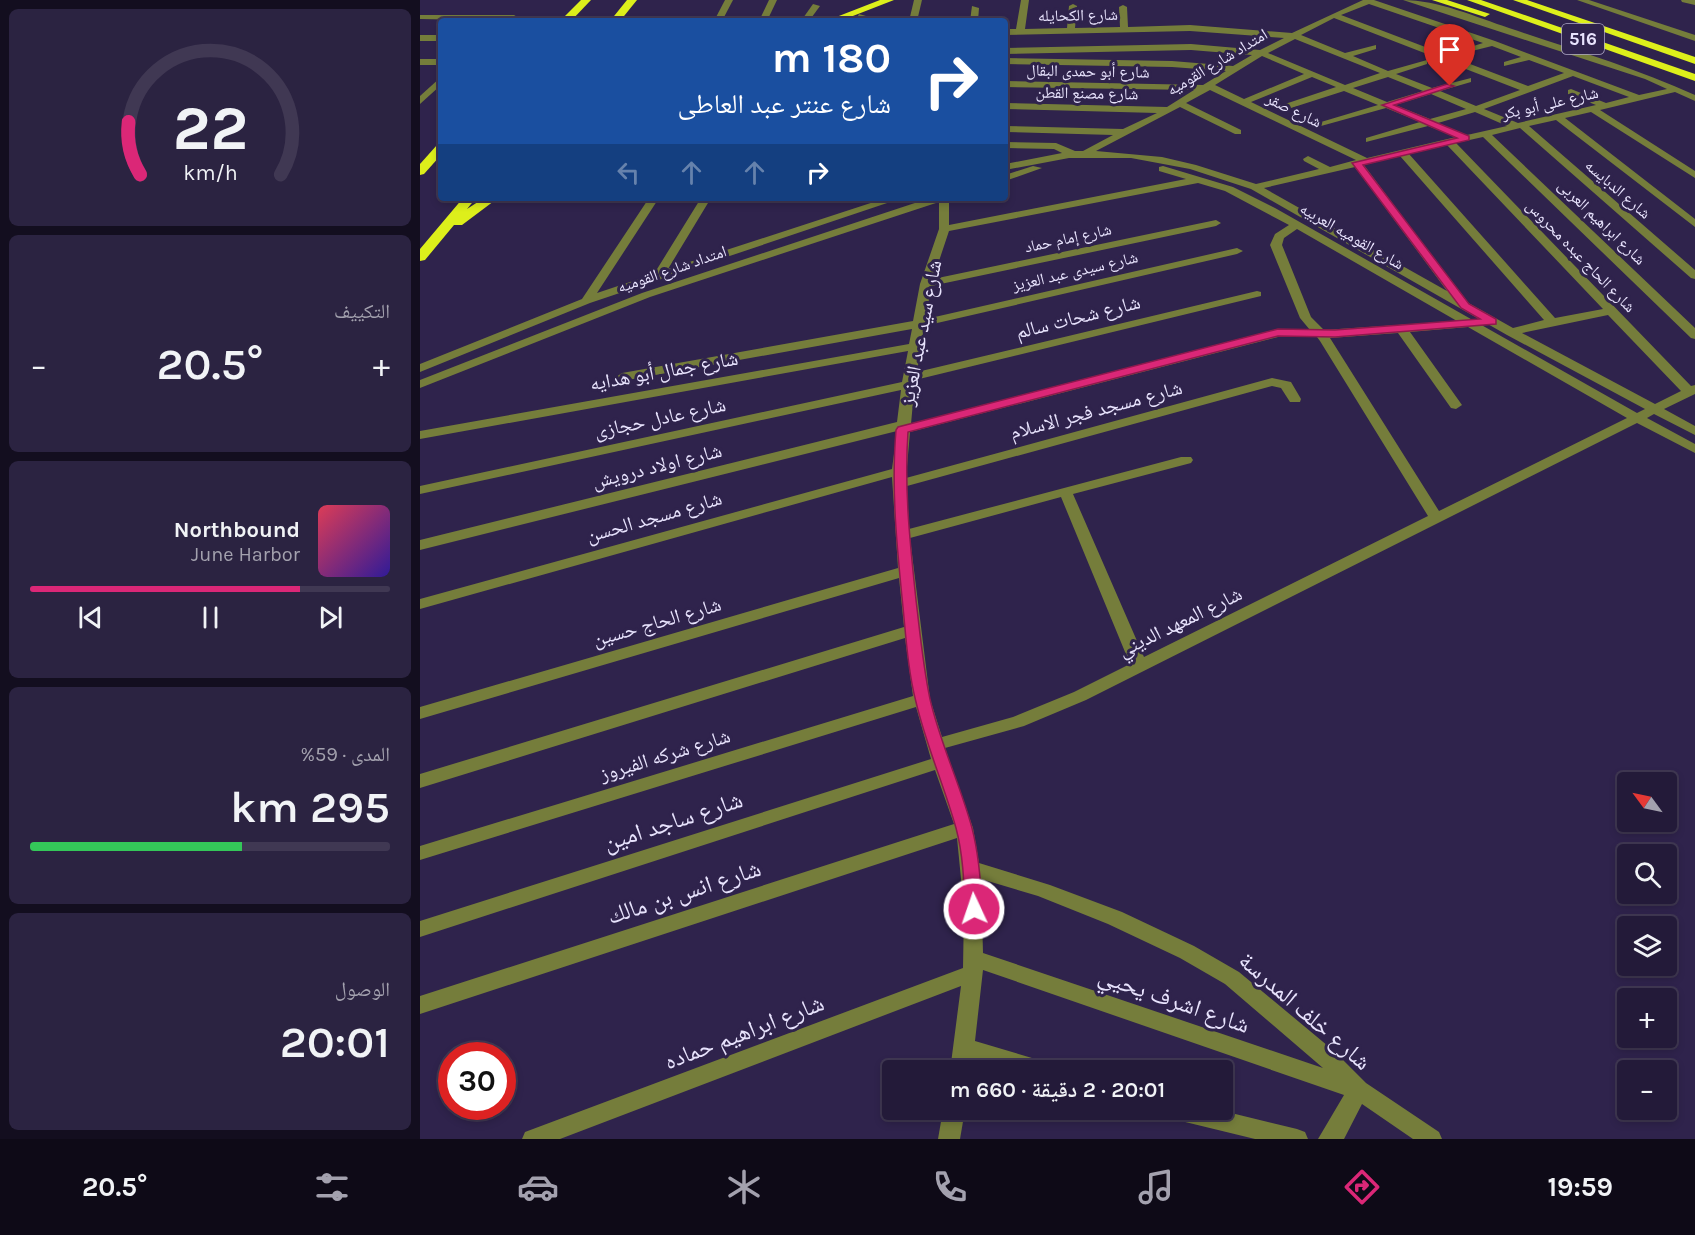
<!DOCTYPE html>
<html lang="ar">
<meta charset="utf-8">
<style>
body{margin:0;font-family:Karla,"Noto Naskh Arabic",sans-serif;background:#2b2341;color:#f1f3f6;direction:rtl;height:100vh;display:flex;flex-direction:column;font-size:22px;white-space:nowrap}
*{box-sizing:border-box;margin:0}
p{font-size:20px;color:#a3a1ae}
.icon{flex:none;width:33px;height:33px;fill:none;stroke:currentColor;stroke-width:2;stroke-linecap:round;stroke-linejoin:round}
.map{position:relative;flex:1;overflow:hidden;direction:ltr}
.panel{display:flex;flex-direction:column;gap:9px;padding:9px;background:#130e1f;width:420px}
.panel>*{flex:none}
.hud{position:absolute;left:18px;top:18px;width:570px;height:183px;border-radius:6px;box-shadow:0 3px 9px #0003,0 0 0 2px #403853;direction:rtl;background:#1a4fa0;color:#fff;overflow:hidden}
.needle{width:39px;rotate:303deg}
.buttons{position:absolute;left:1197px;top:772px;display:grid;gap:12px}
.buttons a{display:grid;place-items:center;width:60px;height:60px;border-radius:6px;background:#231a39;box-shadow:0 3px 9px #0003,0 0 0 2px #403853;font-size:30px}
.speed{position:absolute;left:18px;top:1042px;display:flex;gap:12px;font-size:30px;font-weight:700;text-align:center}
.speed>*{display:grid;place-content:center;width:78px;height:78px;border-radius:50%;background:#231a39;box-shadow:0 3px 9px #0003,0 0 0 2px #403853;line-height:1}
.speed .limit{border:9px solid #d22;background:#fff;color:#111}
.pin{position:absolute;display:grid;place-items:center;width:51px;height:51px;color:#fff;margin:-62px -26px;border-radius:50% 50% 50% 0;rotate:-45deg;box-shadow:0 0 6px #0007}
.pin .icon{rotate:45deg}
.me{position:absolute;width:66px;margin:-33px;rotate:357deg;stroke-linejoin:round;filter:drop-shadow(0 0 4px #0008)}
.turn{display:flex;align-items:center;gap:21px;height:126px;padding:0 18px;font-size:27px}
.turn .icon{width:78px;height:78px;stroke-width:2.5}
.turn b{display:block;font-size:42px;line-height:51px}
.lanes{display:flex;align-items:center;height:57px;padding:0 18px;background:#0003;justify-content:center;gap:30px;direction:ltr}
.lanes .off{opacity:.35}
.big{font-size:45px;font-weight:600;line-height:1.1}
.panel .tile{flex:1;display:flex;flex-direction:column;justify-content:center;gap:9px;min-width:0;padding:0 21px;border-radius:9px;background:#2b2341}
.panel .dial{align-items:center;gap:0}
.dial svg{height:156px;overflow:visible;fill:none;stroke:#403853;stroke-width:7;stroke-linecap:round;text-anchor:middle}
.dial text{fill:#f1f3f6;stroke:none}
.song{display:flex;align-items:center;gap:18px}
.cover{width:72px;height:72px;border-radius:9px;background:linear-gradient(135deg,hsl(350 70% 55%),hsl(250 70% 35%))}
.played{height:6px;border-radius:3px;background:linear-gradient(90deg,#db2777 75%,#403853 75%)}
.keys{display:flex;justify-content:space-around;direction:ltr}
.heat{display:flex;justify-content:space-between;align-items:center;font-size:33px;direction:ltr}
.charge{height:9px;border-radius:4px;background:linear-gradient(90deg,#34c759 59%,#403853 0)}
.trip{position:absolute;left:462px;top:1060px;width:351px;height:60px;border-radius:6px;background:#231a39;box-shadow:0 3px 9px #0003,0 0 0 2px #403853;font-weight:600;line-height:60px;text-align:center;direction:rtl}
.dock{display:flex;height:96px;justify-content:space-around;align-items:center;background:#0e0a17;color:#a3a1ae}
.dock .icon{width:42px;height:42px}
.dock .selected{color:#db2777}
.dock b{font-size:27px;color:#f1f3f6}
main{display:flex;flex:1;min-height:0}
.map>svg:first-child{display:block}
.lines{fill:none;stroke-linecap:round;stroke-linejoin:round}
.minor{fill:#757d3b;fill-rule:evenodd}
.highway{fill:#ddef1b;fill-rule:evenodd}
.route{fill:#db2777;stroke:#8e194d;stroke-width:1.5}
.labels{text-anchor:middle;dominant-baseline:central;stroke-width:6;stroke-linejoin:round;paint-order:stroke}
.far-street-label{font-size:16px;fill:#e8e3fd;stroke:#2f234c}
.shield{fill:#2f234c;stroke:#b0a9c8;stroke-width:1.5}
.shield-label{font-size:18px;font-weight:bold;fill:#e8e3fd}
.street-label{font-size:20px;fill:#e8e3fd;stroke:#2f234c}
.near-street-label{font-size:24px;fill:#e8e3fd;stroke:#2f234c}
</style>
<main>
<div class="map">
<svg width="1275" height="1139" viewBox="0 0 1275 1139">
<rect width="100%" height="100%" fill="#2f234c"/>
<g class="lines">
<g class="minor">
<path d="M305,0H313L302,21H294Z"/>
<path d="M349,0H357L347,21H339Z"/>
<path d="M494,0H502L497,21H489Z"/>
<path d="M601,0H609L605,29L647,28L649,6L653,4L657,6L655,28L700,27L699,7L703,5L707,7L708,27L770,25L872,33L943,0H954L1075,41L1219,95L1247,89L1225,79L983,0C1018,0 1056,17 1089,28C1152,49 1215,68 1275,95V101L1255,92L1180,110L1275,171V178L1171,112L1145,118L1275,219V227L1136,120L1109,126L1275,270V279L1271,278L1100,128L1072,135L1275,328V339L1271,338L1063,137L1036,143L1271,386L1275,385V394L1244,409L1275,426V435L1234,414L1227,418L1275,444V453L1217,423L666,700L604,726L525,748L553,828L559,863L630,885L702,912L774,946L819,972L914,1051L946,1083L1019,1132L1022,1139H993L942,1104L924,1139H898L924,1095L563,970L555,1041L632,1064L636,1071H594L553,1059L552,1071H530L541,986L140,1139H102L105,1132L113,1129L543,968L544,909L537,838L0,1014V996L534,824L515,770L0,937V921L511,759L496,707L0,860V846L493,696L485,638L0,788V774L484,627L479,578L0,719V707L478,568L472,477L0,609V599L472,469L477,431L0,550V540L477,422L481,390L0,494V486L482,382L488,351L0,439V431L489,344L492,329L202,381L196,377L202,373L493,321L500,284L519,229V202L230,297L0,388V380L222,293L510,198H529V225L766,179L739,171V167L743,166L813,187L855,208L1217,413L1225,409L1087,335L831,189L770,169L711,158H649L585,170V164L642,153L634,149L585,148V142L636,143L655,151H663L693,135L585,132V126L703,129L737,113L585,109V103L747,107L774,90L585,87V81L783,85L806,71L752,67L585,64V58L752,61L813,66L832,55L771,50L585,54V48L771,44L840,50L864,38L770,31L585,35V29H596ZM949,4L1063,43L1044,49V53L1072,46L1101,57L1084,62V66L1109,60L1144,73L1108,86L921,15ZM914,18L1100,90L1056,106L1020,91L1051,82V78L1012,88L976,74L1007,64V60L968,71L933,56L956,49V45L925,53L881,35ZM875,39L960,73L925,85L848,53ZM842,56L884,74L824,99L795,85ZM1153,76L1209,97L1186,103L1151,89L1148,90V94L1176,105L1098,123L1064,109ZM892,77L916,87L865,104V108H871L924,91L958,105L901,122V126L966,108L1000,122L946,138V142L1008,126L1036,137L947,158L831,102ZM968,77L1003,91L967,102L933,88ZM790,90L936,160L910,167L888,156L883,159L884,161L899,169L836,184L776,165L742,157L676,151L760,107L815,134H821V130L766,103ZM1011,94L1046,109L1010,119L975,105ZM1055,112L1087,126L1047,135L1018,123ZM1027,145L1183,309L1135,318L989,154ZM980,156L1124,320L1093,328L1045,301L944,165ZM935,167L1027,291L844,188ZM778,183L805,191L869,225L855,234L850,245L880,318L890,330L858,329L491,424L495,380L841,296V292L837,291L497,372L504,326L817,254L823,251L817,248L506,319L511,286L796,226L801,223L796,220L513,279L529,231ZM877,229L1037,321L904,330L891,317L862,245L864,238ZM1188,315L1261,391L1235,404L1102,333ZM1048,327L1207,418L1019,511L910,338L978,333L1031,408L1036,409L1042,405L990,332ZM858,337H897L900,341L1008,516L724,657L653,494L771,463L773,460L771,457H761L489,529L487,486L852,386L861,388L870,402H880L881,399L871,382L852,378L486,478L490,432ZM641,497L710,664L654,692L593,717L522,737L510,699L490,538ZM561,879L618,896L688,924L760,958L805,984L903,1068L563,953Z"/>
<path d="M1157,0H1169L1275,35V41Z"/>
<path d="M1261,0H1275V5L1262,2Z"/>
<path d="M393,4L400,6L389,21H381Z"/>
<path d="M552,6L559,8L558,21H550Z"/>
<path d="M439,14L446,16L443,21H435Z"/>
<path d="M0,15H94L104,21L0,19Z"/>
<rect x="0" y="35" width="21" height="6"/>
<rect x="0" y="59" width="21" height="6"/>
<path d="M21,77V85L0,104V96Z"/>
<path d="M613,166L622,168L585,181V175Z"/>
<path d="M229,198H239L177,293L234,274L281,198H291L248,269L466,198H482L170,303L0,372V364L162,299Z"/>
<path d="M523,1110H545L540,1139H518Z"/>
<path d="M746,1110H799L877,1129L885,1132L888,1139H835L757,1120L749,1117Z"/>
</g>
<g class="highway">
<path d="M161,0H171L151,21H140Z"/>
<path d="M207,0H217L200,21H190Z"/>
<path d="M460,0H474L420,21H406Z"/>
<path d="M1012,0H1027L1070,14L1065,17Z"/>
<path d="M1047,0H1061L1275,74V81Z"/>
<path d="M1093,0H1107L1275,57V64Z"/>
<path d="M21,144V155L4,174L0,175V164L17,145Z"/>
<path d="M43,198H56L47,209L64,198H78L42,225H34L5,260L0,261V249Z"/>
</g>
</g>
<path class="route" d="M1027,84L1034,86L974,105L1049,136V140L943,165L1049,304L1076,319V324L915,337L858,336L488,432C484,488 490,543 496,600C500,633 503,666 510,699C520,743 540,784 552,828C559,855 561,882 562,909L560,914L554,916L547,914L545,909C544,882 543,854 536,828C524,785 506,745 496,702C488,671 486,638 483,607C477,548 471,489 476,430L478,427L858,329L915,330L1060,319L1041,308L932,163L1037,138L962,105Z"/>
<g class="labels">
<g class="far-street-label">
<text transform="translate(658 15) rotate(-1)">شارع الكحايله</text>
<text transform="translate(797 62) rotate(-31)">امتداد شارع القوميه</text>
<text transform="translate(668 71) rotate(1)">شارع أبو حمدى البقال</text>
<text transform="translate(667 93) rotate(1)">شارع مصنع القطن</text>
<text transform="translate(1130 103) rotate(-13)">شارع على أبو بكر</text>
<text transform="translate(874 110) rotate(26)">شارع صقر</text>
<text transform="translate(1198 189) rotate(41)">شارع الدبايسه</text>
<text transform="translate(1182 222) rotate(44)">شارع ابراهيم العربى</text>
<text transform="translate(932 236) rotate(30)">شارع القوميه العربيه</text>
<text transform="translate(648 238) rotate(-12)">شارع إمام حماد</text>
<text transform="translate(1161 256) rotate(46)">شارع الحاج عبده محروس</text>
<text transform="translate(252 269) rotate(-19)">امتداد شارع القوميه</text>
<text transform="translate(655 271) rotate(-13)">شارع سيدى عبد العزيز</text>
</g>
<rect class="shield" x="1142" y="24" width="42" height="30" rx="4.5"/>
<g class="shield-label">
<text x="1163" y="39">516</text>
</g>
<g class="street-label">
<text transform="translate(658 317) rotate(-14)">شارع شحات سالم</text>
<text transform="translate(501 333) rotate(-79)">شارع سيد عبد العزيز</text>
<text transform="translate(244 371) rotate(-10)">شارع جمال أبو هدايه</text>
<text transform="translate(676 410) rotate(-15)">شارع مسجد فجر الاسلام</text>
<text transform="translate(240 418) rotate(-12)">شارع عادل حجازى</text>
<text transform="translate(237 466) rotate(-14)">شارع اولاد درويش</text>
<text transform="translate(234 517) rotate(-16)">شارع مسجد الحسن</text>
<text transform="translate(237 622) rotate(-16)">شارع الحاج حسين</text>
<text transform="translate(760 622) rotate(-26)">شارع المعهد الديني</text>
<text transform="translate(245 755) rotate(-17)">شارع شركه الفيروز</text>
</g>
<g class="near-street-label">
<text transform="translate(253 821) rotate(-18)">شارع ساجد امين</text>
<text transform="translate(264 892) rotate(-18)">شارع انس بن مالك</text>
<text transform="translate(754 1000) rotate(19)">شارع اشرف يحيي</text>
<text transform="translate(885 1011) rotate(41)">شارع خلف المدرسة</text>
<text transform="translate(324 1032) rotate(-21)">شارع ابراهيم حماده</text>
</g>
</g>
</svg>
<div class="buttons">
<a><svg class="needle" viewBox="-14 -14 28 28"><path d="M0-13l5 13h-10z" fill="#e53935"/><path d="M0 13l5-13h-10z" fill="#a3a1ae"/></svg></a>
<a><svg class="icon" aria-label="search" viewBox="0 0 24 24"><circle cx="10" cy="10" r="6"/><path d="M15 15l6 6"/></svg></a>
<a><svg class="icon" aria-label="layers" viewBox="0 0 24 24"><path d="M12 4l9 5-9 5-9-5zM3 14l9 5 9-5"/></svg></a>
<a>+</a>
<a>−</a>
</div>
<div class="speed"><div class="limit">30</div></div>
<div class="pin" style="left:1030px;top:86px;background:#d93025"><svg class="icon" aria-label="arrive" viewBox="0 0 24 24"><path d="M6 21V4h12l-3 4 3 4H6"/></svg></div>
<svg class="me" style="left:554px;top:909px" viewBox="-20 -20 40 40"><circle r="17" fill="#db2777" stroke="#fff" stroke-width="3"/><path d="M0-11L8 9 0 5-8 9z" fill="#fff"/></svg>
<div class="trip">20:01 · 2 دقيقة · 660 m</div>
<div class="hud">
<div class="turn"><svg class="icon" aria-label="right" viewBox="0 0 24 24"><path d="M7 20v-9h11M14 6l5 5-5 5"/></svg><div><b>180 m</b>شارع عنتر عبد العاطى</div></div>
<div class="lanes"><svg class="icon off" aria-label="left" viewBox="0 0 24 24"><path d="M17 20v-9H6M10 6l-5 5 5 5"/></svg><svg class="icon off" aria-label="ahead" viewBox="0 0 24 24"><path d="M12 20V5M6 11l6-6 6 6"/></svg><svg class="icon off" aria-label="ahead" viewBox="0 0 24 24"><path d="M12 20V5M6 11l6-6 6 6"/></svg><svg class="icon" aria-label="right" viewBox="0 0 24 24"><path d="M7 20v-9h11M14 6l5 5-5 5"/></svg></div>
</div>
</div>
<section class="panel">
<div class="tile dial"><svg viewBox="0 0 100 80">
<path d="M14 69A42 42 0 1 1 86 69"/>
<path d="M14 69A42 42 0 0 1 8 42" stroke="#db2777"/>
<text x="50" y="56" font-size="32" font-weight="700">22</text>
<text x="50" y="72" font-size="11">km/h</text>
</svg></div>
<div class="tile"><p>التكييف</p>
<div class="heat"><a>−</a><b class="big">20.5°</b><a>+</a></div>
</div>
<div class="tile">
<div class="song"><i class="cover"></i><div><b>Northbound</b><p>June Harbor</p></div></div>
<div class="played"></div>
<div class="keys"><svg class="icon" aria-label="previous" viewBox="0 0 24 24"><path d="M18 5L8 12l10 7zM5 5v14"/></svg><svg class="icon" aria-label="pause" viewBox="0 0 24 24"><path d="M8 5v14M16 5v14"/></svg><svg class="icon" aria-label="next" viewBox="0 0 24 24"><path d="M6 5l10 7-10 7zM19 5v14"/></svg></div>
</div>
<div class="tile"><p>المدى · 59%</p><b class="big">295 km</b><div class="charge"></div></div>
<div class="tile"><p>الوصول</p><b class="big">20:01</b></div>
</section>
</main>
<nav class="dock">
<b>19:59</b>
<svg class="icon selected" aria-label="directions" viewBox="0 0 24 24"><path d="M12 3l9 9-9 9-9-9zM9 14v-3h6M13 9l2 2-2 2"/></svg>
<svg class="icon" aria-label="music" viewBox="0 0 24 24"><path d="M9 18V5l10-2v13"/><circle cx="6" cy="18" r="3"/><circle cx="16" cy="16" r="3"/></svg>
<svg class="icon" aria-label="phone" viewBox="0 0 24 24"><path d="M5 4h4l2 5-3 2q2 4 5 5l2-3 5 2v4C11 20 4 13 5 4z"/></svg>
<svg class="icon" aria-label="climate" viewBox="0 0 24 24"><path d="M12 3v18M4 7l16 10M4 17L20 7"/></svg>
<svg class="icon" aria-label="car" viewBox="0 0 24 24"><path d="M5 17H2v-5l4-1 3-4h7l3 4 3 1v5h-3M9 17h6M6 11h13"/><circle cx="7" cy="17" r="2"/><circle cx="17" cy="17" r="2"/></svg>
<svg class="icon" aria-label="filters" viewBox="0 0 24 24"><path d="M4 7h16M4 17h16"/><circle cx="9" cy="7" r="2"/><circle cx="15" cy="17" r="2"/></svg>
<b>20.5°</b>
</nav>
